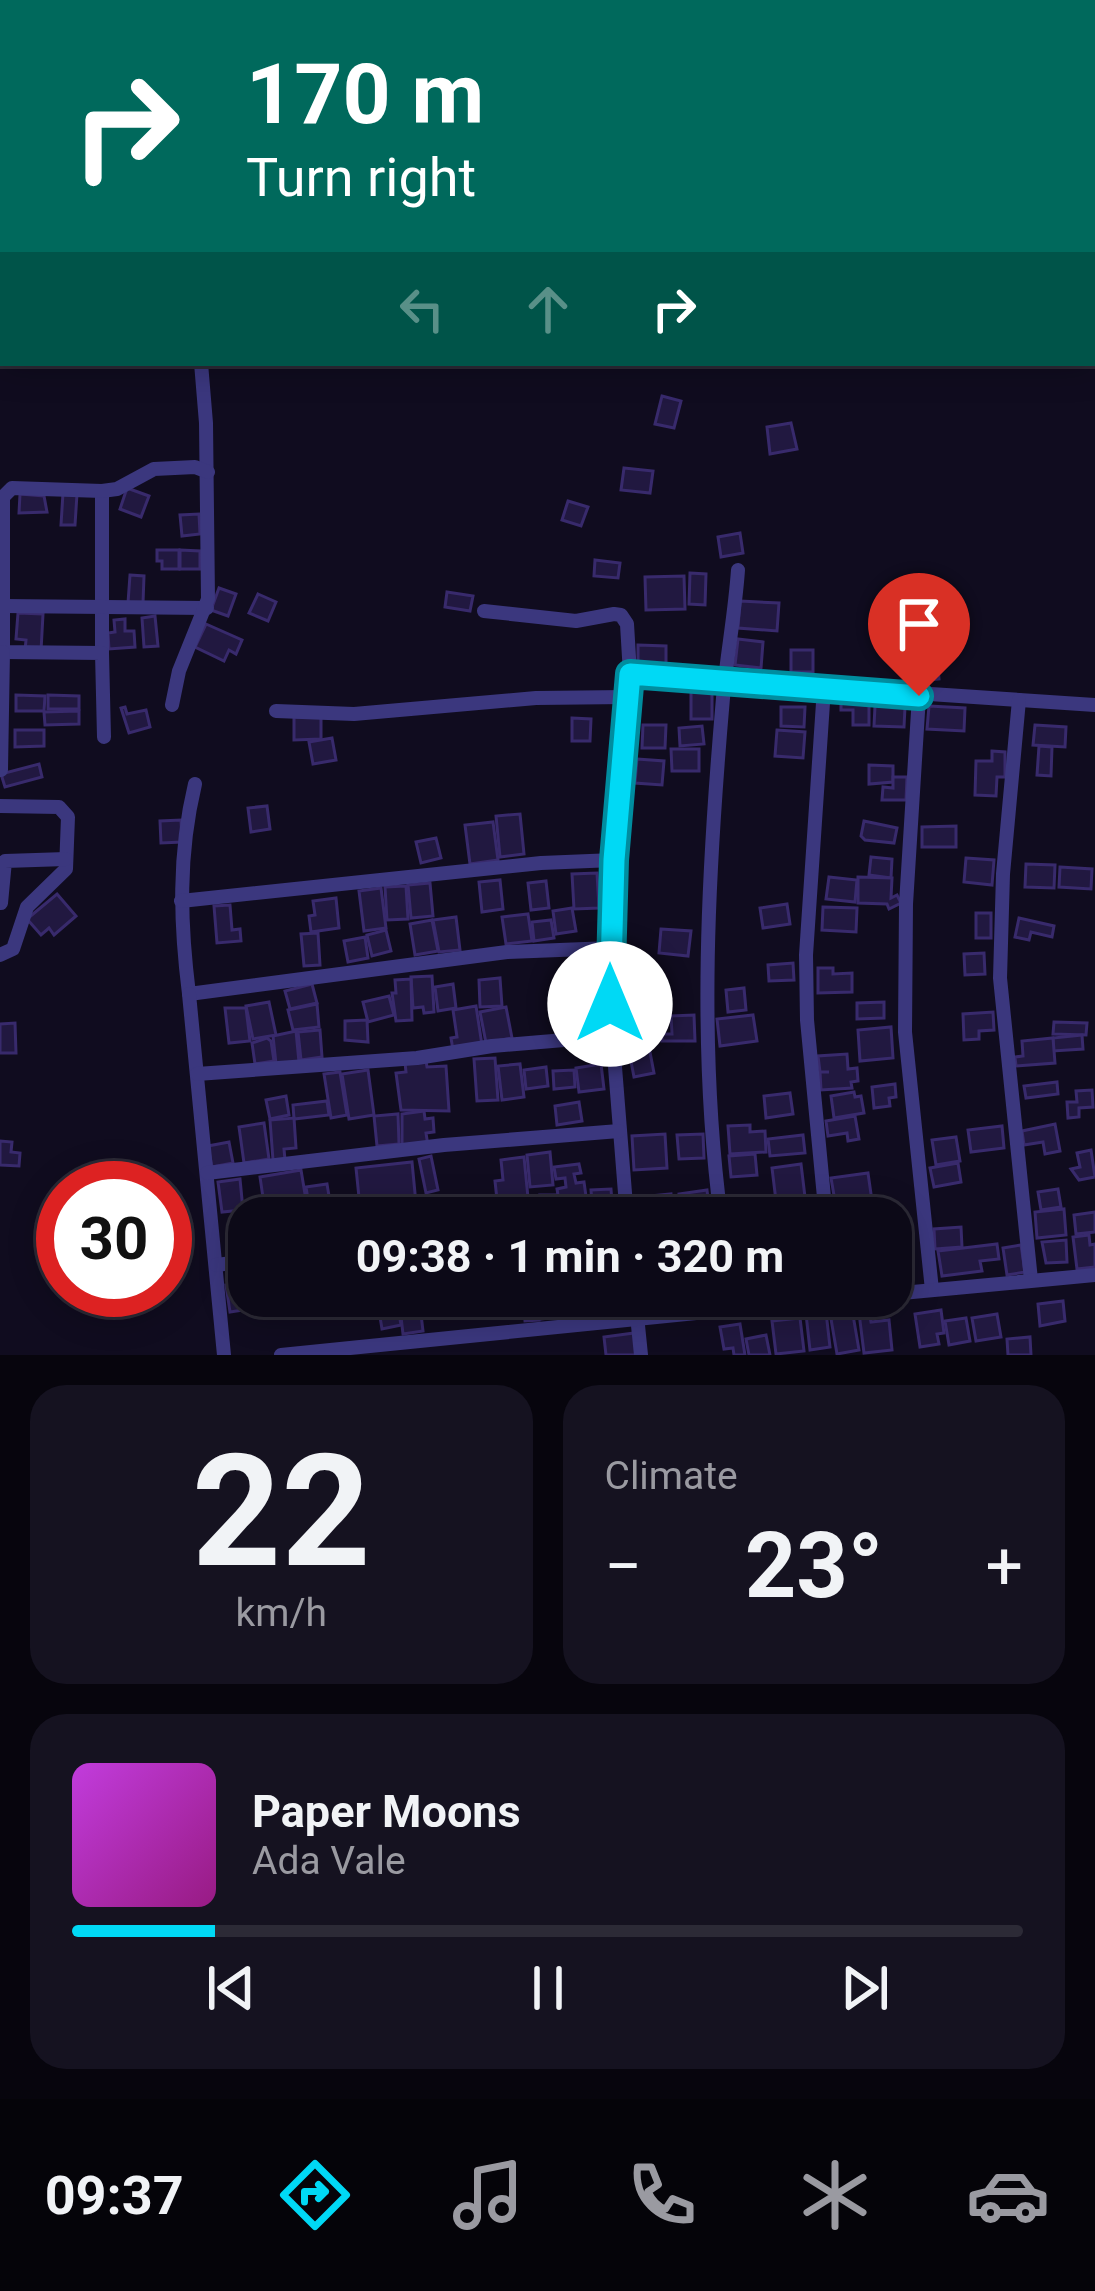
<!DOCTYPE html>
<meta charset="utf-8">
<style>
body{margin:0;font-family:Roboto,sans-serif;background:#151220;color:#f1f3f6;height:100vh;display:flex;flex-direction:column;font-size:45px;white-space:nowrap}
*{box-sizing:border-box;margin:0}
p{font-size:39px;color:#9a9aa1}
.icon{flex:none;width:66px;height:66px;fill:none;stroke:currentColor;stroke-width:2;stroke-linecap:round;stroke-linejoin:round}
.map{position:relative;height:1355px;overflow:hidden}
.panel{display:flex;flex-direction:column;gap:30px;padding:30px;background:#07050d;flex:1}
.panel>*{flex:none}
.guide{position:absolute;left:0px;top:0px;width:1095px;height:366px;box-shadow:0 6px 30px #0003,0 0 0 3px #2c2a36;background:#00695c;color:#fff;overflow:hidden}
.speed{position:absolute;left:36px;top:1161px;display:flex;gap:24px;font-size:60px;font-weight:700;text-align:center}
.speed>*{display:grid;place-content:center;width:156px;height:156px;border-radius:50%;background:#0c0917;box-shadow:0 6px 30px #0003,0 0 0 3px #2c2a36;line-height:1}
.speed .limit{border:18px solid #d22;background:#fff;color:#111}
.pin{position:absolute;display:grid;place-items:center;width:102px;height:102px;color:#fff;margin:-123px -51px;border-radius:50% 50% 50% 0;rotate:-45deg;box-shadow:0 0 12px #0007}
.pin .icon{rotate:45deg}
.me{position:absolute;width:132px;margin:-66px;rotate:0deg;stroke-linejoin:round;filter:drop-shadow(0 0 9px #0008)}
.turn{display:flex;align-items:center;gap:42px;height:252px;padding:0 48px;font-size:54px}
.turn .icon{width:156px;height:156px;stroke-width:2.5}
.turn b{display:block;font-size:84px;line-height:102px}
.lanes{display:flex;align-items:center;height:114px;padding:0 48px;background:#0003;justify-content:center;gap:60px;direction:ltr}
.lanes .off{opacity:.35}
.big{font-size:90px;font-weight:700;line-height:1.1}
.panel .widget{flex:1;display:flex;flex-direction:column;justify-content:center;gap:18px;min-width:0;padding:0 42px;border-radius:36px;background:#151220}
.panel .dial{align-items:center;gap:0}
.dial b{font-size:156px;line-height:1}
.song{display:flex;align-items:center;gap:36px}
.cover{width:144px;height:144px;border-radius:18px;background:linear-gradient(135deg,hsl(290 70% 55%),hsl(310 70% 35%))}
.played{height:12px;border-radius:6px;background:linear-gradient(90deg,#00d9f5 15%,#2c2a36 15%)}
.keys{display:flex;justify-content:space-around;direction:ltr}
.heat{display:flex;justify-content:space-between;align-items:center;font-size:66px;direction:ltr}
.panel .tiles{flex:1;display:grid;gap:30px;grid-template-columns:1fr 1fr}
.widget:last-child{grid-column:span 2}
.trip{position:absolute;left:228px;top:1197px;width:684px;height:120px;border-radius:36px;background:#0c0917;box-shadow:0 6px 30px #0003,0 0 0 3px #2c2a36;font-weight:700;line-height:120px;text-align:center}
.tabs{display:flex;height:192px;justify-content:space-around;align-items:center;background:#050409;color:#9a9aa1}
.tabs .icon{width:84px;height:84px}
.tabs .active{color:#00d9f5}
.tabs b{font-size:54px;color:#f1f3f6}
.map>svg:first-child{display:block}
.building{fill:#211840;stroke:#382a6c;stroke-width:3}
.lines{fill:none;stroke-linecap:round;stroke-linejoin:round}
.street{stroke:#3b377e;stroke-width:14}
.route-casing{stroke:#008d9f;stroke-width:30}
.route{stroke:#00d9f5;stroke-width:21}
</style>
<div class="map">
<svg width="1095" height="1355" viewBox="0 0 1095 1355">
<rect width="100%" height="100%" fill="#100c1f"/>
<g class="building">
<path d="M662,396L681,401L674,428L655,424Z"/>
<path d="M791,423L797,449L770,454L767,427Z"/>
<path d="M624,468L653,471L650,493L621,490Z"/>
<path d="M127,488L149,496L141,517L120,509Z"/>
<path d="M63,493L77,494L75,525H61Z"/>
<path d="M20,494L44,496L47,512L19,513Z"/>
<path d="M568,501L588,507L581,526L562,520Z"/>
<path d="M199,514L200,534L182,536L180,515Z"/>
<path d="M740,533L743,553L721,557L718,537Z"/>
<path d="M157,550H179V569H162V561H157Z"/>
<path d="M180,550L200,551V569H180Z"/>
<path d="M595,560L620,563L618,578L594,576Z"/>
<path d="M690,573L706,574L705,605L689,604Z"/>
<path d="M130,575L144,576L143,603H128Z"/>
<path d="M684,576L685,609L646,610L645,577Z"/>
<path d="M219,588L236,594L228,616L211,610Z"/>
<path d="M447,592L473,596L470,611L445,607Z"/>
<path d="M258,594L276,602L268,621L249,613Z"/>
<path d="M926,596H948L947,627L926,626Z"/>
<path d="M740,601L779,603L777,631L738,628Z"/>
<path d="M18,613L43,614L41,651H25L26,640L16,639Z"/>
<path d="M155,616L158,646L144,647L142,618Z"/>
<path d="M125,619V631H134L135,647L109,649L108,633L115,632L114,620Z"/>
<path d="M206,624L242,640L236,654L229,650L224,661L195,647Z"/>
<path d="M738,639L763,642L761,668L735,665Z"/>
<path d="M638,645L666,646V668L638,667Z"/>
<rect x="791" y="650" width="22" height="22"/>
<path d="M937,656L939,679L920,681L918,658Z"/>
<rect x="691" y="691" width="21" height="28"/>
<path d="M16,695L45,696L44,711H16Z"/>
<path d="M48,695L79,696V709H48Z"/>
<path d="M841,701L869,706V725H853V710H841Z"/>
<path d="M875,706L905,707L904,727L874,726Z"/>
<path d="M929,706L965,708L964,731L927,729Z"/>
<path d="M125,707L127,714L146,710L150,727L129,733L121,708Z"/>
<path d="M781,707H805L804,727L781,726Z"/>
<path d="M79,711V724L45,725L44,712Z"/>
<path d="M294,717H321V739L294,740Z"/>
<path d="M572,718L591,719L590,741H572Z"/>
<path d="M643,725H666L665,748H642Z"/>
<path d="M1035,725L1066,727L1065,747L1033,745Z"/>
<path d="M702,726L704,744L680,746L679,728Z"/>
<path d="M15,730H44V746L15,747Z"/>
<path d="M777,730L805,732L803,758L775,756Z"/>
<path d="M332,738L336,760L313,764L309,742Z"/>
<path d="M1039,746L1052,747L1051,776L1037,775Z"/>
<path d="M671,749H699V771H672Z"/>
<path d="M992,751L1005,752V777H997L996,796L975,795L976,761H992Z"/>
<path d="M637,759L664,761L662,785L635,783Z"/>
<path d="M39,764L42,777L5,787L1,774Z"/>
<path d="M869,765L893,766V782L869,784Z"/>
<path d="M893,777H907L906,800H882L883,787L893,788Z"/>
<path d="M267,806L270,829L251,832L248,808Z"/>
<path d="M520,814L524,854L500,857L496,816Z"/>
<path d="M181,820L182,842L161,843L160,821Z"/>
<path d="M864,821L897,828L894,843L865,840L861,836Z"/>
<path d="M493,822L498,860L470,864L465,825Z"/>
<path d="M956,826V847H922V827Z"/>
<path d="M436,838L441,858L421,863L416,842Z"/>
<path d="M871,857L892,859L891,878L869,875Z"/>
<path d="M966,858L994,860L992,885L964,882Z"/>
<path d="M1026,864L1055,865L1054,888L1025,887Z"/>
<path d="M1060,867L1092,869L1091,889L1059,887Z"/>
<path d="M597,873L599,908L574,909L572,874Z"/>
<path d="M829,877L857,880L855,902L826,899Z"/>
<path d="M858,877L892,878L891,898L897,895L901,903L889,909L887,904L858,903Z"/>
<path d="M500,880L503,909L482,912L479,882Z"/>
<path d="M546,881L549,908L531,910L528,883Z"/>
<path d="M430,883L433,916L411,918L408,885Z"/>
<path d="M406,886L408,919L387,920L385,887Z"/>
<path d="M381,888L386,928L364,931L359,891Z"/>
<path d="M57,894L76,916L54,935L49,928L41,935L27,919Z"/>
<path d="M336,898L339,928L311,932L309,916L315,915L313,901Z"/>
<path d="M787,904L790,924L763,928L760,908Z"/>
<path d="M230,905L232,930L240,929L241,941L217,943L214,906Z"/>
<path d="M823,907L857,908L856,932L822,930Z"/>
<path d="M572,908L576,931L556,934L553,911Z"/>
<rect x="976" y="913" width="15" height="25"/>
<path d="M528,914L532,941L506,944L502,917Z"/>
<path d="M456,917L460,950L439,952L433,920Z"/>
<path d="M1019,918L1054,926L1052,937L1031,932L1029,940L1015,937Z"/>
<path d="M432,920L438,951L415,955L410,924Z"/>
<path d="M551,920L554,938L534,941L532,922Z"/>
<path d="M661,929L691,931L688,956L659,953Z"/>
<path d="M386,930L391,951L372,956L367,935Z"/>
<path d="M318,933L320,965L304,966L301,934Z"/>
<path d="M365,937L368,958L348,962L344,941Z"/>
<path d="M984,953L985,974L965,975L964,954Z"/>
<path d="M793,963L794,980L769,981L768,965Z"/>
<path d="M818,968H833V974L852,973V992L818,993Z"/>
<path d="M432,976L434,1012L424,1013L423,1007L413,1008L411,977Z"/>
<path d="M500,978L502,1006L480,1007L479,980Z"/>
<path d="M411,979L412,1020L396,1021L392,993H396L395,980Z"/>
<path d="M312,984L317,1003L290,1009L285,991Z"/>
<path d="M453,984L456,1008L438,1011L435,987Z"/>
<path d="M658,987L660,1016L623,1019L622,1007H629L627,990Z"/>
<path d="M744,988L746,1010L728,1012L726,990Z"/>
<path d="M389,996L394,1015L368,1022L363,1002Z"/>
<path d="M269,1002L276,1035L253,1039L246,1006Z"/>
<path d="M884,1002V1018L857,1019V1003Z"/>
<path d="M317,1004L319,1027L293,1030L288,1010Z"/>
<path d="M476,1006L482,1045L453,1050L451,1038L457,1037L453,1010Z"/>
<path d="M506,1007L512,1038L486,1043L480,1012Z"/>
<path d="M225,1008H246L250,1041L229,1043Z"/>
<path d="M993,1012L994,1030L979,1031V1039L964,1040L963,1014Z"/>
<path d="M694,1015L695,1041H662V1034H672L671,1016Z"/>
<path d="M753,1015L757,1041L720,1046L717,1019Z"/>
<path d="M367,1020L368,1042L345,1040V1021Z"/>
<path d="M639,1020L640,1023L651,1022L652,1042L627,1044L625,1021Z"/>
<path d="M1054,1022L1087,1023L1086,1035L1053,1034Z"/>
<path d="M15,1023L16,1053H0V1024Z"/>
<path d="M891,1027L893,1058L860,1061L858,1030Z"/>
<path d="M320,1030L322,1057L301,1060L298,1032Z"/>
<path d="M296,1031L299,1062L276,1064L273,1036Z"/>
<path d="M1082,1035L1083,1049L1053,1051V1038Z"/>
<path d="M267,1038L271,1041L274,1061L255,1064L252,1043Z"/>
<path d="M1053,1038L1055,1063L1016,1066L1015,1057L1023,1056L1022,1041Z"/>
<path d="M649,1047L654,1073L634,1077L629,1051Z"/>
<path d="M847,1054L848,1069L857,1068L858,1081L851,1082L852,1088L821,1090L820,1072H829H820L818,1056Z"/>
<path d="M495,1058L498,1100L477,1101L474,1059Z"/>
<path d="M426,1061L427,1067L446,1066L449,1111L401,1110L396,1073L406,1072L405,1063Z"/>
<path d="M520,1064L524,1097L502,1100L498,1066Z"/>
<path d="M601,1064L604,1089L579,1092L576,1068Z"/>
<path d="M546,1067L548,1086L526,1089L524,1070Z"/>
<path d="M368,1070L374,1115L349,1119L342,1074Z"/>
<path d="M574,1070L575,1087L554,1089L553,1071Z"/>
<path d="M340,1072L347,1115L331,1118L324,1074Z"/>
<path d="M1057,1082L1058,1094L1026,1098L1024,1086Z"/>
<path d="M895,1084L896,1097L889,1098L890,1106L874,1108L872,1087Z"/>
<path d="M1092,1090L1093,1107L1079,1108V1117L1068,1118L1067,1102H1077L1076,1091Z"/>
<path d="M854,1092L855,1097L861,1096L864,1113L834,1118L831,1096Z"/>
<path d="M790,1093L793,1114L766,1118L764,1096Z"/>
<path d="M286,1096L289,1115L270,1119L266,1100Z"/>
<path d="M327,1101L329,1115L294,1119L293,1105Z"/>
<path d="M579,1102L582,1121L557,1125L555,1106Z"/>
<path d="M424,1111L425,1119L433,1118L434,1132L426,1133L428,1146L402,1149V1114Z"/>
<path d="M398,1114L399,1144L377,1146L374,1116Z"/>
<path d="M855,1116L859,1139L848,1141L847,1133L828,1136L826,1121Z"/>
<path d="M294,1118L296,1148L284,1149L285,1160H273L270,1120Z"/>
<path d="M264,1123L269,1159L244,1163L239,1127Z"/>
<path d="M1055,1124L1060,1151L1045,1154L1043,1142L1024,1145L1022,1131Z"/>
<path d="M750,1125V1132L765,1131L766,1152L730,1154L728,1126Z"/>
<path d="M1002,1126L1004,1148L971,1152L968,1130Z"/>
<path d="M665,1134L667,1168L634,1170L632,1136Z"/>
<path d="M703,1134L704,1158L679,1159L677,1135Z"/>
<path d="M803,1135L805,1153L770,1156L768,1139Z"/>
<path d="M956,1137L960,1161L936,1165L932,1140Z"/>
<path d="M0,1141L12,1142L11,1152L20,1153L19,1166L0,1165Z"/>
<path d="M229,1142L233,1163L212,1167L208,1146Z"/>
<path d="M1091,1150L1095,1177L1079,1180L1071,1169L1080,1167L1077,1153Z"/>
<path d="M550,1152L553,1185L530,1187L527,1155Z"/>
<path d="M755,1154L757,1175L731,1177L729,1156Z"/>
<path d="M431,1156L438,1190L426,1193L419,1159Z"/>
<path d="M524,1157L530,1218H507L506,1208L498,1209L495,1181L503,1180L501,1160Z"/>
<path d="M412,1162L417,1214L331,1218L330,1209L360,1207L356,1168Z"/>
<path d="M958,1163L961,1182L934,1187L930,1168Z"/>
<path d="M579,1164L581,1173L574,1174L576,1183L584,1182L589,1218H563L562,1208L543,1211L540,1195H558L557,1189L566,1187L565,1178L556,1179L554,1167Z"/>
<path d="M801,1164L805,1197L776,1201L772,1168Z"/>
<path d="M301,1170L308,1212L266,1218L260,1177Z"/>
<path d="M868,1173L872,1201L836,1207L831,1178Z"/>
<path d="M240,1179L243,1210L222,1212L218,1182Z"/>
<path d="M327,1184L331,1208L310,1212L306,1187Z"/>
<path d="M611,1189L613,1216L593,1217L591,1190Z"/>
<path d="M1058,1189L1061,1207L1041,1210L1038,1192Z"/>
<path d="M707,1190L710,1216L682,1218L679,1194Z"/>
<path d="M671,1194L673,1218H641L639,1197Z"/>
<path d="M870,1201L872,1213L864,1214V1218H836L840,1217L838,1206Z"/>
<path d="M1064,1209L1066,1235L1037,1238L1035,1212Z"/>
<path d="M1095,1212V1232L1076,1234L1074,1215Z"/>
<path d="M961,1227L962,1247L935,1249L934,1229Z"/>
<path d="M1089,1235L1090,1245L1095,1244V1267L1077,1269L1073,1237Z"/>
<path d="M1066,1240L1067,1262L1046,1263L1042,1242Z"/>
<path d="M997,1244L999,1259L980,1261L982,1271L942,1276L938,1251Z"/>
<path d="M1021,1245L1025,1272L1007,1275L1003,1248Z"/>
<path d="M249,1281V1296H261L263,1307L230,1312L226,1285Z"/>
<path d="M318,1296H343L345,1311L320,1314Z"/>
<path d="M445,1296H478L479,1308L447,1311Z"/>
<path d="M510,1296H537L539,1320L525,1321L524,1305L511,1306Z"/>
<path d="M538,1296H568V1303L561,1304L563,1316L541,1319Z"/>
<path d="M570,1296H597L599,1310L572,1313Z"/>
<path d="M419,1298L423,1331L403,1334L399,1300Z"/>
<path d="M1063,1301L1065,1321L1040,1326L1038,1304Z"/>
<path d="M397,1302L401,1325L382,1329L378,1305Z"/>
<path d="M941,1310L944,1333L937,1334L939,1344L920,1347L915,1314Z"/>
<path d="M869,1311L871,1322L889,1320L892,1350L864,1353L859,1313Z"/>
<path d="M826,1312L830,1347L810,1350L806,1314Z"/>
<path d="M997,1314L1001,1337L976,1341L972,1318Z"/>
<path d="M853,1315L859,1350L837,1354L831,1319Z"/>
<path d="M800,1318L804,1351L776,1354L772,1321Z"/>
<path d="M966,1318L970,1341L949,1345L945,1321Z"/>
<path d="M740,1324L745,1355H734L733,1348L724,1349L720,1327Z"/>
<path d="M634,1333L637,1355H606L604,1337Z"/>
<path d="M766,1335L770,1355H749L746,1339Z"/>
<path d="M1030,1337L1031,1355H1008L1007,1339Z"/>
</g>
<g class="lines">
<g class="street">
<path d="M760,0V3"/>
<path d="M820,0V3"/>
<path d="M870,0V3"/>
<path d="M918,0V3"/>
<path d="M967,0V3"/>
<path d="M1011,0V3"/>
<path d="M1061,0V3"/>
<path d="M197,3V0"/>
<path d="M1092,80H1095"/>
<path d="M102,491V653"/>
<path d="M3,606L207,608"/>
<path d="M630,674L1095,705"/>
<path d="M824,688L806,955L807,1020L826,1218"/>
<path d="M919,696L906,904L905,1032L932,1290"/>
<path d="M1019,700L1003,874L1000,978L1031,1280"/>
<path d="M172,705L179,671L208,599L206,423L201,363"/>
<path d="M276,711L354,714L536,698L626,697"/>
<path d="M104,737L102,653L3,652V497L12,488L102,491L117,489L154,469L195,467L208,472"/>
<path d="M1,770L3,652"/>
<path d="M195,784C178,855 180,922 189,994L507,952L611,948"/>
<path d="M0,806L59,807L68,817L66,869L27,907L13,949L0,955"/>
<path d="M614,860L610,1004L627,1218"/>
<path d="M181,901L541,863L614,860L630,674L627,624L621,615L614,614L576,621L484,611"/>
<path d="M1,903L5,861L66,859"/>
<path d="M189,994L224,1355"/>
<path d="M197,1074L417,1058L492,1046L612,1036"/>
<path d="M207,1173L444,1145L619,1131"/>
<path d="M721,1218C698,1045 708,871 723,698C727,655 735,613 738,570"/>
<path d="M216,1265L249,1261"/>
<path d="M891,1294L1095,1275"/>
<path d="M635,1296L641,1355"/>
<path d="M281,1355L865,1296"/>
</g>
</g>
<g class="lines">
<defs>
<path id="route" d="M610,1004L614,860L630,674L919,696"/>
</defs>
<use href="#route" class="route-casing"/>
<use href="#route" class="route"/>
</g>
</svg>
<div class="speed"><div class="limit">30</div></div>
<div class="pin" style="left:919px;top:696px;background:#d93025"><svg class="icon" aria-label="arrive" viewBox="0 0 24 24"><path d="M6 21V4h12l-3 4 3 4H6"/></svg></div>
<svg class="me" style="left:610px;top:1004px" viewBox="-20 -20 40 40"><circle r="19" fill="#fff"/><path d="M0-13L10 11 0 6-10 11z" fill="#00d9f5"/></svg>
<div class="trip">09:38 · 1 min · 320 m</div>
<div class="guide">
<div class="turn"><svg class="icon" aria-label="right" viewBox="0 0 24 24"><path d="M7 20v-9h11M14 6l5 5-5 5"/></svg><div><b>170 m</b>Turn right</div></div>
<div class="lanes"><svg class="icon off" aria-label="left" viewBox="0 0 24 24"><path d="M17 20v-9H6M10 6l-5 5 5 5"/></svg><svg class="icon off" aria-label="ahead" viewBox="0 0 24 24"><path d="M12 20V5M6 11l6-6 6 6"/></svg><svg class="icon" aria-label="right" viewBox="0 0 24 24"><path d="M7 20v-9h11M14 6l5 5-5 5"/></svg></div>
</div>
</div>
<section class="panel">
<div class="tiles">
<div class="widget dial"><b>22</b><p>km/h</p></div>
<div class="widget"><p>Climate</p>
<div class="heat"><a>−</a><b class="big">23°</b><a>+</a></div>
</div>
<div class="widget">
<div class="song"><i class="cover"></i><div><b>Paper Moons</b><p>Ada Vale</p></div></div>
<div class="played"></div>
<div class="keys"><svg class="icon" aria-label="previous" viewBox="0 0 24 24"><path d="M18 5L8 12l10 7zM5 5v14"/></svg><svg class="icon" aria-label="pause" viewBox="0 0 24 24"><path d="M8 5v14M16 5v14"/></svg><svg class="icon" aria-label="next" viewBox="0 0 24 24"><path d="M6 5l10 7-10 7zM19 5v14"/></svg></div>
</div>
</div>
</section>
<nav class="tabs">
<b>09:37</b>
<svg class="icon active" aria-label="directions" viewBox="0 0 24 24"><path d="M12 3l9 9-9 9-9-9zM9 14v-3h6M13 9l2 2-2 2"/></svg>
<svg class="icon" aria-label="music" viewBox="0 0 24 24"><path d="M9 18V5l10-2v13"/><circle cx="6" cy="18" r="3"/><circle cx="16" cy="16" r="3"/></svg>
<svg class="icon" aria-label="phone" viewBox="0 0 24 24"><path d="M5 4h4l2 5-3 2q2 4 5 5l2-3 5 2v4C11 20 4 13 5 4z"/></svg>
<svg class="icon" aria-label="climate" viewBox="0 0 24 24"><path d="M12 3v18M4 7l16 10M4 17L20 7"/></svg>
<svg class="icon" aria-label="car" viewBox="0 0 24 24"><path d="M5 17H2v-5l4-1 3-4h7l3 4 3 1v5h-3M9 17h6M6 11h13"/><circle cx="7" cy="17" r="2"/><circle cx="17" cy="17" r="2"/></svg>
</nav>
